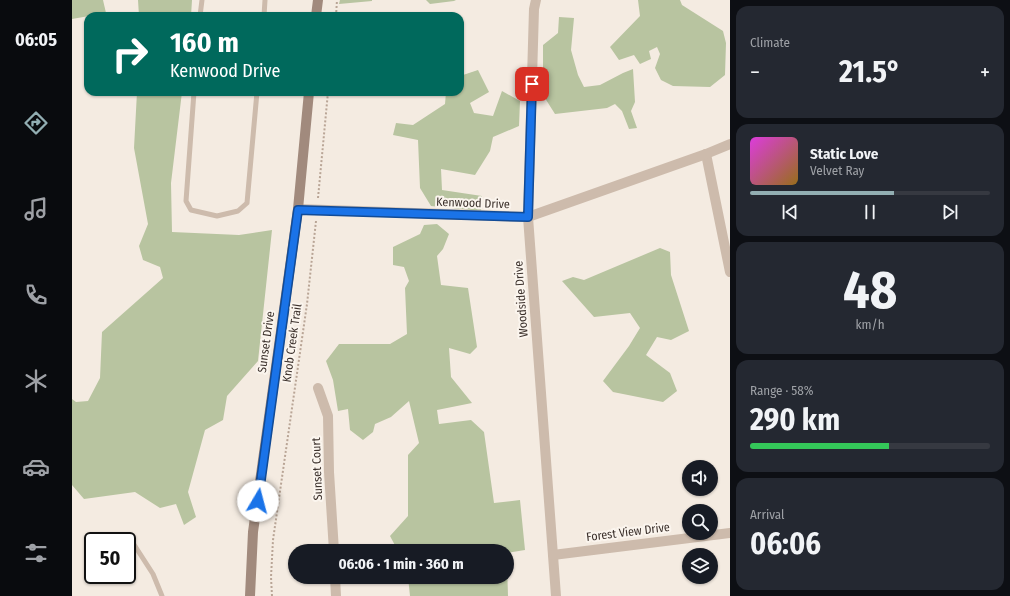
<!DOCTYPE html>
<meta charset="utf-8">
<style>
body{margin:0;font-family:"Fira Sans Condensed",sans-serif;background:#242831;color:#f1f3f6;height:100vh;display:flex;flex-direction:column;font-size:15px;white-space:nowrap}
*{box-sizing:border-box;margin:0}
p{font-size:13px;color:#9ea1a6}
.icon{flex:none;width:22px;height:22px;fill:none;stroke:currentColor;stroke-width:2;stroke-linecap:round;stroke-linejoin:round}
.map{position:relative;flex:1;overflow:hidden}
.details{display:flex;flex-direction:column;gap:6px;padding:6px;background:#0d0f14;width:280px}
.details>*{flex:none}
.top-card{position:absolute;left:12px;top:12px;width:380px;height:84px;border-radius:12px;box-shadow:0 1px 3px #0004;background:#00695c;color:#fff;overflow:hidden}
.fabs{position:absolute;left:610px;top:460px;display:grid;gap:8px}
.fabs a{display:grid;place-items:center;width:36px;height:36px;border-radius:50%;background:#171b24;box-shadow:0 1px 3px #0004;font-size:20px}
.speed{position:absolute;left:12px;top:532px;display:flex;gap:8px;font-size:20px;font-weight:700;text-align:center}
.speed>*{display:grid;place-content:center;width:52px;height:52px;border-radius:50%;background:#171b24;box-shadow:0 1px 3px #0004;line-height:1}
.speed .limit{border:2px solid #111;border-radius:6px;background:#fff;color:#111}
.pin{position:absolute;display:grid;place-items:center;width:34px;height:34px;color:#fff;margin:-17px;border-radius:8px;box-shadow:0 2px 6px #0006}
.me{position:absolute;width:44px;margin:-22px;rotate:8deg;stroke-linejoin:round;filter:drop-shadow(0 0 3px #0008)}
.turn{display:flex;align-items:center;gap:14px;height:84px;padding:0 20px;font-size:18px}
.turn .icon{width:52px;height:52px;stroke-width:2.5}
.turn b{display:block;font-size:28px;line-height:34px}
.big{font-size:30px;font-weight:700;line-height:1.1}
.details .widget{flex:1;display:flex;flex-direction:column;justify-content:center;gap:6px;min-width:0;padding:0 14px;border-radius:12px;background:#242831}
.details .dial{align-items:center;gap:0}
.dial b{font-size:52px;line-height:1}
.song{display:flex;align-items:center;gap:12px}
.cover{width:48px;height:48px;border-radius:6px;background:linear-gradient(135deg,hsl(300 70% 55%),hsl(40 70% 35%))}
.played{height:4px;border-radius:2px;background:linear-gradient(90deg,#92aeb2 60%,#363941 60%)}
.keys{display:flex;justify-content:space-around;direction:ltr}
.heat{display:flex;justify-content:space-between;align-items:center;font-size:22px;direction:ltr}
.charge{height:6px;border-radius:3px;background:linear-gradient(90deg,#34c759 58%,#363941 0)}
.trip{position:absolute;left:216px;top:544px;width:226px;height:40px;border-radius:20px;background:#171b24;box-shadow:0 1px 3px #0004;font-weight:700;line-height:40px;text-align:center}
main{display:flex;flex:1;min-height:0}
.tab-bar{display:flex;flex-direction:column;width:72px;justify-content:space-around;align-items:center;background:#090b0e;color:#9ea1a6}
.tab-bar .icon{width:28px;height:28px}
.tab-bar .active{color:#92aeb2}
.tab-bar b{font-size:18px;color:#f1f3f6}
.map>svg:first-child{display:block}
.green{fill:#b8c4a0}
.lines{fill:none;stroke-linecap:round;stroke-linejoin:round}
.path{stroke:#b9a596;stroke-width:2;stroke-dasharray:2 2;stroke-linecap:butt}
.lane{stroke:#cdbbac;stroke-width:5}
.street{stroke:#cdbbac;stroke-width:10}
.secondary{stroke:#a18a7d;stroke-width:10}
.route-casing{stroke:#114b97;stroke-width:10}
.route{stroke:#1a73e8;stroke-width:7}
.labels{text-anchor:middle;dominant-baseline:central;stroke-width:4;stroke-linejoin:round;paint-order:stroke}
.street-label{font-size:12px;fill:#3b302b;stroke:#fbf5ee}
</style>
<main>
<nav class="tab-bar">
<b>06:05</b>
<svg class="icon active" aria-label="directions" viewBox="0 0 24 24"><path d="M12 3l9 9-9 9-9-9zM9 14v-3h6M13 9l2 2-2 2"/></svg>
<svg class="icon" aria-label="music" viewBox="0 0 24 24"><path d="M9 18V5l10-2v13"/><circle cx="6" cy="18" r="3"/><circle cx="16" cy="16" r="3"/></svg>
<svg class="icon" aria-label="phone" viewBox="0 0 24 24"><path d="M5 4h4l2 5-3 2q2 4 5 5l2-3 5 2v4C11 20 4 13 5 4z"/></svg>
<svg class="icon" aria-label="climate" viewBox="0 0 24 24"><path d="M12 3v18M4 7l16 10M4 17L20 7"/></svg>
<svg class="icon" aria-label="car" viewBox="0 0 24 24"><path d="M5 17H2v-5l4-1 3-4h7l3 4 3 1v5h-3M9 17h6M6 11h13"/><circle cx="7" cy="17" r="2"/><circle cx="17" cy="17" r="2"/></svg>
<svg class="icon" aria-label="filters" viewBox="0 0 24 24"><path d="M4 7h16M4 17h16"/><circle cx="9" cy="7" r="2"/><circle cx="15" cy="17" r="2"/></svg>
</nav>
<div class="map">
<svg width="658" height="596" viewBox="0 0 658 596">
<rect width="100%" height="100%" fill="#f4ebe1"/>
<g class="green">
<path d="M0,0H31L34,13L0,19Z"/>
<path d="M66,0H120L119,16H67Z"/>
<path d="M268,0H300V1L267,4Z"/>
<path d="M354,0H384L382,1L358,4Z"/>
<path d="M566,0H608L610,5L651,31L654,43L653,75L638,87L601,86L589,80L583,68L588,54L585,47L577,51L579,59L568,64L562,55L547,60L538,47L568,16Z"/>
<path d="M487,17L502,18L499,50L506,75L512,87L528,85L551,73L561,69L563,102L559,111L565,128L557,129L550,111L543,104L535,108L483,114L471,95V45L486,33Z"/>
<path d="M406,70L417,92L398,103L402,113L421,116L430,91L448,101L447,126L421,137L418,151L403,175L369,169L370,190L410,196L409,211L359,206L348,188L346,140L321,135L324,123L341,125L373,104L374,92H388V76Z"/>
<path d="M65,92H110L99,183L100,232L167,235L200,230L186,361L155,396L151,420L133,430L116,492L124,517L112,525L104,504L88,508L63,492L12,499L0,485V399L4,402L16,401L28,378L30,332L91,278L88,267L71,260L67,246L76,224L62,148Z"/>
<path d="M365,224L377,234L371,249L365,256L369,285L396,288L405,347L398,354L377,348L379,377L400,403L365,410L367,424L399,420L412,432L422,503L448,500L453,550L435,553V551H326L318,536L336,516V455L347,443L337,401L319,417L303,424L301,432L291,440L278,430L276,409L266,411L261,380L254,361L267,344H318L335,334L333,288L337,281L332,267L321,265V247L348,234L352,225Z"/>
<path d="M588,248L598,252L599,275L617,331L599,340L585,337L574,355L598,373L605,391L591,402L541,392L531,381L557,346L568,328L558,313L522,317L490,281L501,277L512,280Z"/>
<path d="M435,563L436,596H338L336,577H435Z"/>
</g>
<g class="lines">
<g class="path">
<path d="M264,16L265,0"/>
<path d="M246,198L256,92"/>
<path d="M200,596L199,577L201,540L235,304L244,221"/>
</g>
<g class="lane">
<path d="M128,16L130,0"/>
<path d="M192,16L193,0"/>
<path d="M122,92L114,201L119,210L145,216L166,211L175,203L185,92"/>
<path d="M61,543L81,574L90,596"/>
</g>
<g class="street">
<path d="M464,0L462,9L456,217L484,596"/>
<path d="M634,154L658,272"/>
<path d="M226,209L456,217L634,154L658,144"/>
<path d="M246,388L256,416L257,472L262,551"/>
<path d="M481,555L658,533"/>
<path d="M263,577L264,596"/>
</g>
<g class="secondary">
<path d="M244,16L246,0"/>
<path d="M178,596L181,532L226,209L237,92"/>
</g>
</g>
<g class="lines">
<defs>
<path id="route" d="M186,501L226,210L456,217L460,84"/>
</defs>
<use href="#route" class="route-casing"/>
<use href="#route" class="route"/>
</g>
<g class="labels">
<g class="street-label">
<text transform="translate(401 203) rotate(2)">Kenwood Drive</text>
<text transform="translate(449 299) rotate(-94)">Woodside Drive</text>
<text transform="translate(194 342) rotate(-82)">Sunset Drive</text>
<text transform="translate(220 343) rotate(-82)">Knob Creek Trail</text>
<text transform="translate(245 469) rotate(-92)">Sunset Court</text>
<text transform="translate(556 532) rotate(-7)">Forest View Drive</text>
</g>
</g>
</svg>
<div class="fabs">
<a><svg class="icon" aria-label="sound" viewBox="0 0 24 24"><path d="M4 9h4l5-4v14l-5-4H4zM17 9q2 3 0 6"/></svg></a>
<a><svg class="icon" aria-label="search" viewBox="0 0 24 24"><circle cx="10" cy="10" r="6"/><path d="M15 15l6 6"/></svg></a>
<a><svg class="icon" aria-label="layers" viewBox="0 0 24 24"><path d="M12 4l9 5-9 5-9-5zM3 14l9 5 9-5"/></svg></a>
</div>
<div class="speed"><div class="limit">50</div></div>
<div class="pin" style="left:460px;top:84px;background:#d93025"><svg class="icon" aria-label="arrive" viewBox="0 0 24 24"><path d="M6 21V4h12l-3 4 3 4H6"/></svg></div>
<svg class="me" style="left:186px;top:501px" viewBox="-20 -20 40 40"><circle r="19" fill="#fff"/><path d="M0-13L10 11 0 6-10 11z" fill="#1a73e8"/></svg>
<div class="trip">06:06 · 1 min · 360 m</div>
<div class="top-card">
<div class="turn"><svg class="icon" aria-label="right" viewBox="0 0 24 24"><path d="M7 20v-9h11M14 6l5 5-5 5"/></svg><div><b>160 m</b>Kenwood Drive</div></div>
</div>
</div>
<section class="details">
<div class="widget"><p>Climate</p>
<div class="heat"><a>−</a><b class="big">21.5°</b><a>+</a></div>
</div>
<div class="widget">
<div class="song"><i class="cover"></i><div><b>Static Love</b><p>Velvet Ray</p></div></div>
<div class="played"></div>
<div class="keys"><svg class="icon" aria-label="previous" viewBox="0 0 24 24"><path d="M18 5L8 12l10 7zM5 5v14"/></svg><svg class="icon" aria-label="pause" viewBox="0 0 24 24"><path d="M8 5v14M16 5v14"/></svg><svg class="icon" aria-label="next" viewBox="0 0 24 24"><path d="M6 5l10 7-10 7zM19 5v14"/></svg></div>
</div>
<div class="widget dial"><b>48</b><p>km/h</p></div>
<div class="widget"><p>Range · 58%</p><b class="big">290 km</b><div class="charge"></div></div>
<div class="widget"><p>Arrival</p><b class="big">06:06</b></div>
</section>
</main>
